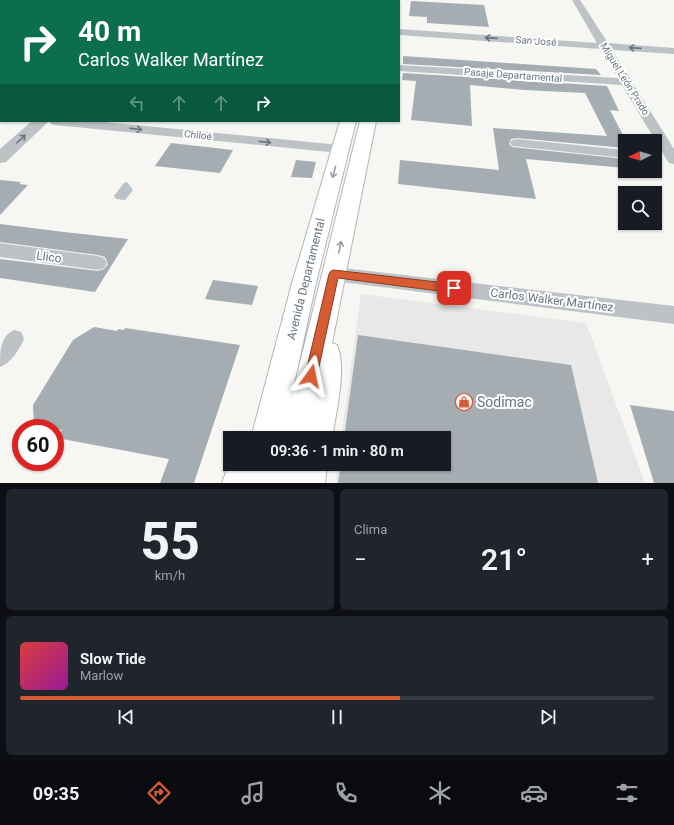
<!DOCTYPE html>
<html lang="es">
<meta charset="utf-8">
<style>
body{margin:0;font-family:Roboto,sans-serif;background:#20242c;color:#f1f3f6;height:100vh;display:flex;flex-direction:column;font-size:15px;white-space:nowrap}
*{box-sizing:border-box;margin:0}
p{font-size:13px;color:#9ea1a6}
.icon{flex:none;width:22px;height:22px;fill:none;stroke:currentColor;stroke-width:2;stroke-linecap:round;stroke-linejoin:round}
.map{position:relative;height:483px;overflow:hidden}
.sheet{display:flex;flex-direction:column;gap:6px;padding:6px;background:#0d0f14;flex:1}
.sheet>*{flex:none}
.banner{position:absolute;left:0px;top:0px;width:400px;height:122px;box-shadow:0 1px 3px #0004;background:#0b6e4f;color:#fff;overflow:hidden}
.needle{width:26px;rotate:265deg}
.fabs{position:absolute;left:618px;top:134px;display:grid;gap:8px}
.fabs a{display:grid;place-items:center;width:44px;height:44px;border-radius:0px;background:#171b24;box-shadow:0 1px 3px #0004;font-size:20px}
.speed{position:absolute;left:12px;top:419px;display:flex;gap:8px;font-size:20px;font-weight:700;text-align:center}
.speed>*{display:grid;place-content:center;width:52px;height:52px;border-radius:50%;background:#171b24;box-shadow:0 1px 3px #0004;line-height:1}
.speed .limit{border:6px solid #d22;background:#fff;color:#111}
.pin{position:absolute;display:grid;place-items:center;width:34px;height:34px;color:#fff;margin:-17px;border-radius:8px;box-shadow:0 2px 6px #0006}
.me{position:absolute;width:44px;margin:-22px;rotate:12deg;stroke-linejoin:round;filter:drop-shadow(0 0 3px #0008)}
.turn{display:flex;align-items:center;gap:14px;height:84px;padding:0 12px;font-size:18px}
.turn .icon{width:52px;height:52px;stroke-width:2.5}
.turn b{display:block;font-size:28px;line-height:34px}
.lanes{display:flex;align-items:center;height:38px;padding:0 12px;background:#0003;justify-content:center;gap:20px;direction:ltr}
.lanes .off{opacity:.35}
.big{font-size:30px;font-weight:600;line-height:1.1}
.sheet .widget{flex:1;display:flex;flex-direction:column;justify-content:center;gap:6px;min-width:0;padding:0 14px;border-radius:6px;background:#20242c}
.sheet .dial{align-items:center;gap:0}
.dial b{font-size:52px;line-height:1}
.song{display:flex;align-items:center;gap:12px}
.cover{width:48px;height:48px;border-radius:6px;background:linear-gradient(135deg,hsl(0 70% 55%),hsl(300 70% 35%))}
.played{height:4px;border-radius:2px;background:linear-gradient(90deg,#d75c33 60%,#363941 60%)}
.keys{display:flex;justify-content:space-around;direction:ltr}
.heat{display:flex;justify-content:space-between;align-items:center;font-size:22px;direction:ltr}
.sheet .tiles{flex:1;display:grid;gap:6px;grid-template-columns:1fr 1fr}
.widget:last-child{grid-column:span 2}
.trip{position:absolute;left:223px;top:431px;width:228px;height:40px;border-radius:0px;background:#171b24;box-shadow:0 1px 3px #0004;font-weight:600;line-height:40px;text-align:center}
.menu{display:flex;height:64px;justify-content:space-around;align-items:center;background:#090b0e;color:#9ea1a6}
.menu .icon{width:28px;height:28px}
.menu .current{color:#d75c33}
.menu b{font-size:18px;color:#f1f3f6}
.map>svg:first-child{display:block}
.built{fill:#e7e8e7}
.water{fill:#b9c2c8}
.building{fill:#a5adb2}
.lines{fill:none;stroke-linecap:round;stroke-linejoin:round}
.primary-casing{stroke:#b1b6b9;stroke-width:2}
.minor{fill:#bdc2c5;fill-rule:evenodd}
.tertiary{fill:#bdc2c5;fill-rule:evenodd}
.primary{fill:#fff;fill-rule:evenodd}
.oneway{stroke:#677682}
.oneway2{stroke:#959fa8}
.route{fill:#d75c33;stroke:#8c3c21}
.labels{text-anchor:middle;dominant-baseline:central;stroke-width:4;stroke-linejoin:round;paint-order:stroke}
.far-street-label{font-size:10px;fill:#677682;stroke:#fff}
.street-label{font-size:12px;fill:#677682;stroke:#fff}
.near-poi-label{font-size:14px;fill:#677682;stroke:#fff;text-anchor:start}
</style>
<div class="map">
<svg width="674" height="483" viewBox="0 0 674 483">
<rect width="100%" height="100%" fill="#f6f6f3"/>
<path class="built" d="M361,294L586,323L645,483H335L338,464H444V438H341Z"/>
<path class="water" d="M127,182L133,190L125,200L116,199L114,196L124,183Z"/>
<g class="building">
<path d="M411,1L484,5L489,27L427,23V17L409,16Z"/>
<path d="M403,56L596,69L601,75L403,64Z"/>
<path d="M403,73L607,86L619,111L610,110L625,139V148L517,138L511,139L509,144L512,147L625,159V168L526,159L536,199L398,184L400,160L499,170L493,128L607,136L585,93L524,90L470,85L472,126L411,120L416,81L402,80Z"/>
<path d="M171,143L233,150L220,173L155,166Z"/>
<path d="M296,160L316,162L312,178L291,177Z"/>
<path d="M0,180L21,182L19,184L28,185L0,215Z"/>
<path d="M0,224L64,232L128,239L95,292L0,278V259L98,271L104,269L108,264L105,257L98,255L0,242Z"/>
<path d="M213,280L258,286L252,305L205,299Z"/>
<path d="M94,327L117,331L118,329L124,330L125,328L240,345L194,483H160L169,459L57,438L62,430L34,425L33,405L73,340Z"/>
<path d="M358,335L571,365L598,483H338L341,464H444V438H344Z"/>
<path d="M630,405L674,411V483H654Z"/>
</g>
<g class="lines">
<defs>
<g id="primary">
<rect x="375" y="0" width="10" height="1"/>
<path d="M340,121H356L316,283L290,403L360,121H376L332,343L337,345C347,368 336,413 332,438H251L292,283Z"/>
<path d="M230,461V464H327L325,483H222Z"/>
</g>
</defs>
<use href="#primary" class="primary-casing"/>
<g class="minor">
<path d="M572,0H580L608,43L674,48V54L612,50L674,149V164L669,163L667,160L622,85L399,71V65L618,78L601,49L399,35V29L597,43Z"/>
<path d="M0,111L1,112V120H0Z"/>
<path d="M49,121H94L340,145L345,146L347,149L345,152L340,153L55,125L51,124Z"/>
<path d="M517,139L625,150V158L512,146L510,143L512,140Z"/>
<path d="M0,243L98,256L104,258L107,263L104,268L98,270L0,257Z"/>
<path d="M334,267L674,306V324L334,281L328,279L325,274L328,269Z"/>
<path d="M14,330L21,332L24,339C19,350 11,363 0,367C0,350 0,337 14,330Z"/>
</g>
<path class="tertiary" d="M32,121H49L6,162L0,163V149Z"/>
<use href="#primary" class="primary"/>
</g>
<defs><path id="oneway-shaft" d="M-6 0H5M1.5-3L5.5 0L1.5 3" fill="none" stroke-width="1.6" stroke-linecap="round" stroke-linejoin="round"/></defs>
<g class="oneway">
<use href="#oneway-shaft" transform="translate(491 38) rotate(-176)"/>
<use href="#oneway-shaft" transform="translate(635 48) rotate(-176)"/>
<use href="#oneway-shaft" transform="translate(136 129) rotate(6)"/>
<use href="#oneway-shaft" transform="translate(21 139) rotate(-42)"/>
<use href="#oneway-shaft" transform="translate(265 142) rotate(6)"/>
</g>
<g class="oneway2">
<use href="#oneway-shaft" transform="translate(334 172) rotate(105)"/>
<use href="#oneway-shaft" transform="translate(340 247) rotate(-78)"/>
</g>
<path class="route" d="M334,270L454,284L458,285L459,288L458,291L454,293L338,278L317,376L315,380L311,382L307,380L305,376L329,274L331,271Z"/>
<defs>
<symbol id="shop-ring" viewBox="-11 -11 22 22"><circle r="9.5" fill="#fff" stroke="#d75c33" stroke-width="1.5"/><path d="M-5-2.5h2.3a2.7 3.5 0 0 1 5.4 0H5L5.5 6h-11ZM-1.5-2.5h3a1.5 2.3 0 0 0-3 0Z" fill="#d75c33"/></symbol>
</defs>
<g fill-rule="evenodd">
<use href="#shop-ring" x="454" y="392" width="20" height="20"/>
</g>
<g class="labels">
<g class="far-street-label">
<text transform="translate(536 41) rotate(4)">San José</text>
<text transform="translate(513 75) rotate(4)">Pasaje Departamental</text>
<text transform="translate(625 79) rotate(58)">Miguel León Prado</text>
<text transform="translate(198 135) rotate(6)">Chiloé</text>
</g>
<g class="street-label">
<text transform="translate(49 257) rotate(7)">Llico</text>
<text transform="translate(306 279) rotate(-76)">Avenida Departamental</text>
<text transform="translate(552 300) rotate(7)">Carlos Walker Martínez</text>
</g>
<g class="near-poi-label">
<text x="477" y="402">Sodimac</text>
</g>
</g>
</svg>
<div class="fabs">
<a><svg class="needle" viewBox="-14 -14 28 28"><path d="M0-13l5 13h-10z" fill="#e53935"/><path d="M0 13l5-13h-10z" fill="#9ea1a6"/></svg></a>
<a><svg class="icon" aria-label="search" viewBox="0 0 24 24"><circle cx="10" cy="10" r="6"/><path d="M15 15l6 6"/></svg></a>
</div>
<div class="speed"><div class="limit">60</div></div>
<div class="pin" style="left:454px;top:288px;background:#d93025"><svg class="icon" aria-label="arrive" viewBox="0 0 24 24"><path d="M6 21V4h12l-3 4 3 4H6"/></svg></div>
<svg class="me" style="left:311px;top:376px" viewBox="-20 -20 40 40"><path d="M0-17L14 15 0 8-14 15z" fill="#d75c33" stroke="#fff" stroke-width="4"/></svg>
<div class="trip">09:36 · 1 min · 80 m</div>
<div class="banner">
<div class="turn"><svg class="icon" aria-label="right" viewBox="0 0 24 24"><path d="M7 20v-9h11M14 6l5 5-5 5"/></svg><div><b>40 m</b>Carlos Walker Martínez</div></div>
<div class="lanes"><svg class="icon off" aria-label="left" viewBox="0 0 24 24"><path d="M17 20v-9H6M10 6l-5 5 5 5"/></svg><svg class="icon off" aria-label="ahead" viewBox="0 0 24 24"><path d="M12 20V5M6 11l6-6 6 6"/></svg><svg class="icon off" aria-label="ahead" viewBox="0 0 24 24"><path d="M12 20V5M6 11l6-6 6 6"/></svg><svg class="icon" aria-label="right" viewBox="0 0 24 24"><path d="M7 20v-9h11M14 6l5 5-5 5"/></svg></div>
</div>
</div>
<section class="sheet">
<div class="tiles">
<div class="widget dial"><b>55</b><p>km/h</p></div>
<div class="widget"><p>Clima</p>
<div class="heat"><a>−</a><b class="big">21°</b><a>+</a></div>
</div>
<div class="widget">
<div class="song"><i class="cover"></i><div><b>Slow Tide</b><p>Marlow</p></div></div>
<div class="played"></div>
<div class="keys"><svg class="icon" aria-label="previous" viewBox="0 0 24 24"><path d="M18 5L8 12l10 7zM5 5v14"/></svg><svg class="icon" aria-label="pause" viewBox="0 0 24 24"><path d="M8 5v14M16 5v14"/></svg><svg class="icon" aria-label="next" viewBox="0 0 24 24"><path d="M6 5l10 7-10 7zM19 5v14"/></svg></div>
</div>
</div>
</section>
<nav class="menu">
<b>09:35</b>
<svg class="icon current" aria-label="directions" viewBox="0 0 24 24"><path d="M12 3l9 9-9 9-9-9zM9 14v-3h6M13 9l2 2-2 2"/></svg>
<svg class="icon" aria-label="music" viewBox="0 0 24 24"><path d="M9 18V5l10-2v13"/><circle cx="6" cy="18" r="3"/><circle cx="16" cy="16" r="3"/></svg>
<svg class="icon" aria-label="phone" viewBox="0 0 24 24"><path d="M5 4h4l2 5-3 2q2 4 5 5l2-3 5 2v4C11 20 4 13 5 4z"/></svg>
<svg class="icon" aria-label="climate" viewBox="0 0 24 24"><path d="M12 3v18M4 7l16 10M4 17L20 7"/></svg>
<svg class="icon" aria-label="car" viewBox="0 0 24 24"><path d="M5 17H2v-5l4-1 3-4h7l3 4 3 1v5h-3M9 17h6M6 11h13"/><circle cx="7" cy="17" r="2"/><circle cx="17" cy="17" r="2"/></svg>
<svg class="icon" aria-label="filters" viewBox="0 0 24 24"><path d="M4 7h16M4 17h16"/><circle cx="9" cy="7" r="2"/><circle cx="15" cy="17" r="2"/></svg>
</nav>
